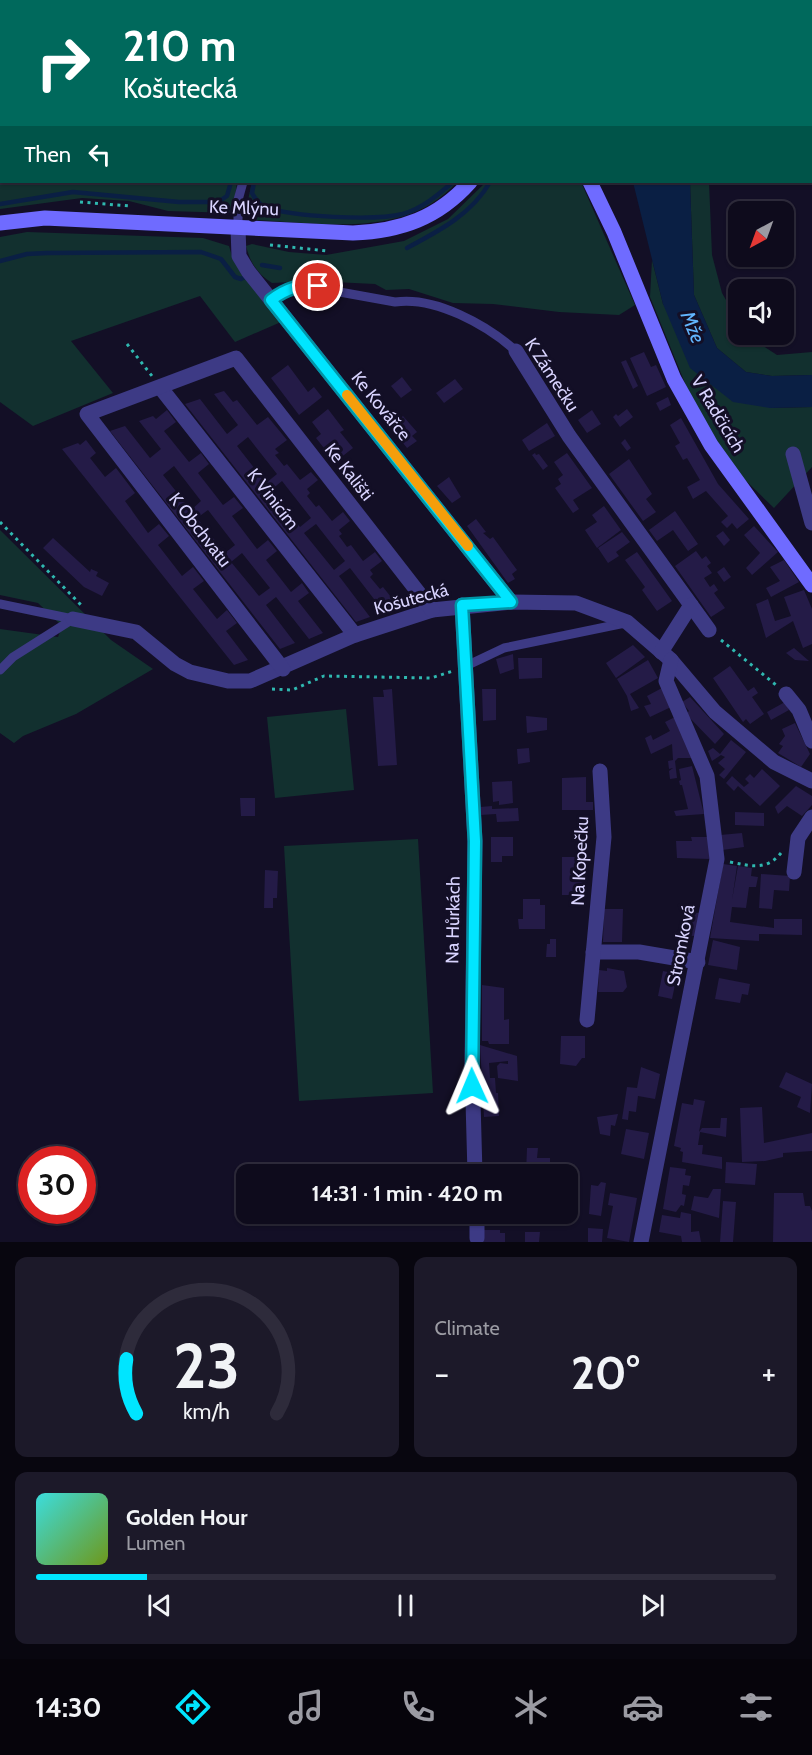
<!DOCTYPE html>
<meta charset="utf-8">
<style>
body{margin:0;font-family:Cabin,sans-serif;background:#1c1929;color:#f1f3f6;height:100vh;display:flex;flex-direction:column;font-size:22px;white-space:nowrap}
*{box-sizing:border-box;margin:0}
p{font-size:20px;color:#9b9ba3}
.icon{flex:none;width:33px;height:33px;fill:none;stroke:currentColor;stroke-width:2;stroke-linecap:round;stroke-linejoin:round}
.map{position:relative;height:1242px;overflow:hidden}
.details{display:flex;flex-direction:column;gap:15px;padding:15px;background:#08060f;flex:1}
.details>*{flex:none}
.guide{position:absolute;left:0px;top:0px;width:813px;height:183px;box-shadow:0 2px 4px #0004,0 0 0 2px #2e2b3b;background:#00695c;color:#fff;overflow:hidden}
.needle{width:39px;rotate:221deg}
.buttons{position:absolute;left:728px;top:201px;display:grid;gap:12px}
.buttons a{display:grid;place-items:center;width:66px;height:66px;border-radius:12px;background:#0e0b1c;box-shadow:0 2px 4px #0004,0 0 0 2px #2e2b3b;font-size:30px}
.speed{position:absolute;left:18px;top:1146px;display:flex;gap:12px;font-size:30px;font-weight:700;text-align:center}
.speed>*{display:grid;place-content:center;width:78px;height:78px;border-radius:50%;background:#0e0b1c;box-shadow:0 2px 4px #0004,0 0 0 2px #2e2b3b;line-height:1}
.speed .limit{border:9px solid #d22;background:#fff;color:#111}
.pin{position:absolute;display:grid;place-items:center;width:51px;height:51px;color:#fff;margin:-26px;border:3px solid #fff;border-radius:50%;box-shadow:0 2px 6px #0007}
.me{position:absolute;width:66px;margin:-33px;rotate:359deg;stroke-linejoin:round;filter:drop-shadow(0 0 4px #0008)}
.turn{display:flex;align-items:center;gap:21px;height:126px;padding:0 24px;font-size:27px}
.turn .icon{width:78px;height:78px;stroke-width:2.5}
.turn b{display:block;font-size:42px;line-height:51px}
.then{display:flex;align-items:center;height:57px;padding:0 24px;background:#0003;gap:12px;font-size:22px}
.big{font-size:45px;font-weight:700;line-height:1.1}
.details .tile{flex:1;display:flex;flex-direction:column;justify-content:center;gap:9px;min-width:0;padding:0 21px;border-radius:12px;background:#1c1929}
.details .dial{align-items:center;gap:0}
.dial svg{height:156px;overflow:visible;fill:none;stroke:#2e2b3b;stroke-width:7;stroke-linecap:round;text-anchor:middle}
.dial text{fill:#f1f3f6;stroke:none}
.song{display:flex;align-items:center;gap:18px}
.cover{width:72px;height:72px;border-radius:9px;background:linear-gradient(135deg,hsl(180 70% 55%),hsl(80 70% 35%))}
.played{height:6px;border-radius:3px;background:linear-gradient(90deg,#00e5ff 15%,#2e2b3b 15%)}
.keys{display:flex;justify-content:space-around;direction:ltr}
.heat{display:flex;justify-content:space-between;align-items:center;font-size:33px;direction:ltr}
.details .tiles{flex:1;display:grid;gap:15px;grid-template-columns:1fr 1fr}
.tile:last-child{grid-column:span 2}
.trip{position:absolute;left:236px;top:1164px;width:342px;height:60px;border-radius:12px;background:#0e0b1c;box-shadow:0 2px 4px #0004,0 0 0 2px #2e2b3b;font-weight:700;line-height:60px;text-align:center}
.menu{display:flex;height:96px;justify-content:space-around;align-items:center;background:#06040b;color:#9b9ba3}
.menu .icon{width:42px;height:42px}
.menu .active{color:#00e5ff}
.menu b{font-size:27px;color:#f1f3f6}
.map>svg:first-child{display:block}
.green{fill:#12302f}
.water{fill:#0a1f44}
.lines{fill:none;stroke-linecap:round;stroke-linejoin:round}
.stream{stroke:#0a1f44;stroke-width:4.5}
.building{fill:#241b47;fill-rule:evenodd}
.path{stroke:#2fb8b0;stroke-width:3;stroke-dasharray:3 4.5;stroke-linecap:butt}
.lane{stroke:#3d3a85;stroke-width:9}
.street{stroke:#3d3a85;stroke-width:15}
.secondary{stroke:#6f6bff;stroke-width:15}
.route-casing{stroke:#0095a6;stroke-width:15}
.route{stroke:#00e5ff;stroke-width:10}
.slow{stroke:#f59e0b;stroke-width:10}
.labels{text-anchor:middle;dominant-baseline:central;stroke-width:6;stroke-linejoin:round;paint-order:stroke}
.street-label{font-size:18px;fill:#d9d4ff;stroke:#130f26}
.water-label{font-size:20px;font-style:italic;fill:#62b6ff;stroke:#130f26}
</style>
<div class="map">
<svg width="812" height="1242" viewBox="0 0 812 1242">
<rect width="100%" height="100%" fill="#130f26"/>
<g class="green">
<path d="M0,0H388V1L2,2L1,77Z"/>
<path d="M0,171L2,182H237L233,213L168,211L129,201L82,198L0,209Z"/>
<path d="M252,182H457C406,239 324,223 255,220L246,209Z"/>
<path d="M486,182H581L635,305L619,315L559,312L493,304L453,303L409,289L386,290L375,284L313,281L272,283C258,275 250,262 246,246L252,244L289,252L326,255L404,241L448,219Z"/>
<path d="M690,182H709L712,255L722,293L738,321V334L746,335L777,355L812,352V375L772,376L746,372L717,348L694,295Z"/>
<path d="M27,232L203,238L229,246L232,256L281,322L235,342L200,296L71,341L113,393L33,426L0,402V237Z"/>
<path d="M652,260L663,304L770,408L812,407V467L774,508L711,447L650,297Z"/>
<path d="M0,530L111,640L153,669L76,714L23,736L14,743L0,733V629L58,637L62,626L38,603L0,595Z"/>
<path d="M346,709L354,790L275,798L267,717Z"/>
<path d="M418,839L433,1093L299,1101L284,846Z"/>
</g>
<path class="water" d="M633,182H690L694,295L717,348L746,372L772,376L812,375V407L770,408L733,402L690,368L663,304Z"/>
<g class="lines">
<g class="stream">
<path d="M456,0L457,2"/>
<path d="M389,2L391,1"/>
<path d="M0,101L2,100"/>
<path d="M0,137L2,136"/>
<path d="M0,170H2"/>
<path d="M254,182L252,193C255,199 259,204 265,207C292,217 375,221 403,214C423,208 438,195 453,182"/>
<path d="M0,204L73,192L179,202H218L227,196L231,182"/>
<path d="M407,248C439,231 472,214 490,182"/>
<path d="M0,261L27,254L47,253L201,252L221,259L235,277L241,279L245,277"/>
<path d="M262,265L280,268"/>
</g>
</g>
<g class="building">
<path d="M644,352L651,367L656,365L666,387L647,396L630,358Z"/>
<path d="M626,360L638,386L633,389L621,362Z"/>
<path d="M288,365L308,392L314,387L322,397L299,415L271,378Z"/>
<path d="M402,377L412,390L401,398L391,386Z"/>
<path d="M455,379L463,389L444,403L436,393Z"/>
<path d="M224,391L233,402L237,400L257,425L268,417L287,440L275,449L279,453L275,455L284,466L287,464L300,480L311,472L318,480L307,489L310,493L307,496L316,507L319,505L332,521L343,512L350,521L339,530L342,534L339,536L347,547L351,545L363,561L375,552L382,561L370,570L373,574L370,577L380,589L383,587L399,607L384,612L350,568L339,576L370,617L356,622L185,404L200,399L227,434L238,425L214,394ZM248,437L277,474L266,483L237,446ZM282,481L311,518L300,527L271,490ZM316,524L345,561L334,570L304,533Z"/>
<path d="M668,397L671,405L660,411L656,403Z"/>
<path d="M328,409L344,430L340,432L353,448L335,462L316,438L321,434L312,422Z"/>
<path d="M627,409L633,417L620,427L613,417L616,414L618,416Z"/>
<path d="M167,410L176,422L164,431L189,462L201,453L209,464L198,473L223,505L234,497L243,508L232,516L257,549L268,540L277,551L266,560L291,592L302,583L309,593L298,601L323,633L309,639L276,597L266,605L295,643L280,649L110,431L125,426L150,458L161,449L139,421L153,416L156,419ZM174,466L201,501L191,510L163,475ZM208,510L235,545L225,553L197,518ZM242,553L270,588L259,596L231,562Z"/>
<path d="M592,410L601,424L587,433L578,420Z"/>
<path d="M403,416L417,432L412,436L417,441L407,448L390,427Z"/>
<path d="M681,418L718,484L749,519L737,529L732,523L727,528L721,522L728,516L706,491L693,499L687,487L700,480L687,458L683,460L675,446L680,443L670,425Z"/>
<path d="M547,423L555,436L529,451L522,440Z"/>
<path d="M625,439L631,448L627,451L621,443Z"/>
<path d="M86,440L96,453L90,458L105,477L116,468L135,493L125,501L148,533L159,524L169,536L158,545L182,576L193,567L204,581L193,589L217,619L227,610L237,623L226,631L248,660L234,665L62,449L78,443L80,445Z"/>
<path d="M535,453L536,455L539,454L548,466L543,470L532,455Z"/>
<path d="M567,453L592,488L573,500L579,509L573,513L555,488L561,484L558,479L563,475L554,462Z"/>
<path d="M629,459L652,494L646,499L656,512L643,521L609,474Z"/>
<path d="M449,477L461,497L452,503L437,486Z"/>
<path d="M604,506L621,530L597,548L585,530L597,522L592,515Z"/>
<path d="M675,511L698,544L688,551L673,530L657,541L649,530Z"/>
<path d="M476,519L486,532L483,533L490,539L493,537L517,570L512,574L515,579L508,583L467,526Z"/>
<path d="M754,526L778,552L752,575L746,568L760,553L744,535Z"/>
<path d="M723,531L730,540L724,546L716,536Z"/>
<path d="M622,532L630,542L616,552L619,556L608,563L598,548Z"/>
<path d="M53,538L90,572L91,569L98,572L96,576L109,583L102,596L84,587L43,548Z"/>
<path d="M696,551L702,559L706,556L711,563L707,566L712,573L704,578L710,587L714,584L718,590L714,593L725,608L711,617L675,566Z"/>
<path d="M637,552L672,601L657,611L642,590L645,587L625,560Z"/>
<path d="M784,560L799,582L771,597L766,588L780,581L770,567Z"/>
<path d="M724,567L731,577L724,582L717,572Z"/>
<path d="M804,590L812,609V644L803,648L793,621L766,638L756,604L768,599L775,621L791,616L784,597Z"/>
<path d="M633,645L645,657L616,678L606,663Z"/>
<path d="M794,648L809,661L795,660L786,653Z"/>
<path d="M513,654L514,669L500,674L496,659Z"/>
<path d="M518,658H542V678L519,679Z"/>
<path d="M648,660L658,678L630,694L639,708L631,711L627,696L617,679Z"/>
<path d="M730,666L748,691L754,687L758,693L752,697L764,714L750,724L746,719L743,722L713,678Z"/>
<path d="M662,688L671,707L650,717L644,706L651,704L647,696Z"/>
<path d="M392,689L397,765L378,766L373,697H384L383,690Z"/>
<path d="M482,689H496V720L483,721Z"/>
<path d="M690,697L724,734L715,744L686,714L689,711L682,702Z"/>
<path d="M785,702L789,710L771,720L767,712Z"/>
<path d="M526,716L547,718V730L527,733Z"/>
<path d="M675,717L693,758H678L675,761L677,778L670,779L669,771L673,768L669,769L668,761L673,760L672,744L651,754L645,738L651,735L653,740L670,731L665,722Z"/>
<path d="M795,723L810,754L801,767L778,753L783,746L779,744L785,736L782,729Z"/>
<path d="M731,740L746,752L724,779L719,775L725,769L718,763L725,757L721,755L712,761L708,751L713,748L720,754Z"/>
<path d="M529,748L530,762L518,764L517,749Z"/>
<path d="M692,766L704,814L676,816L674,811L688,809L682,785H680L679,781L681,780L679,769Z"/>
<path d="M762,769L780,786L760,806L738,786L734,791L726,783L732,776L744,787L749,783L745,779L750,774L754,778Z"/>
<path d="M586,777V802H593V810H562V778Z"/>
<path d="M512,781L513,803L499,805V801L493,802L492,782Z"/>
<path d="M796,786L812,796V805L802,816L787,806L778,814L775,807Z"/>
<path d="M240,798H255V816H241Z"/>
<path d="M492,806V809L518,808L519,821L497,822L496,814L480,815V807Z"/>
<path d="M735,812L764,813V826L735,825Z"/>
<path d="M742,833L744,847L722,850L720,835Z"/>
<path d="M491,837H513V856H502V862H491Z"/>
<path d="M691,837H709L710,859L677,858L676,841H692Z"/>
<path d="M562,857H585L586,888H577V895H562Z"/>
<path d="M723,864L737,866L732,900L738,866L752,868L751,876L758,877L756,887H749L746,908L732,907L730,922L774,928V919H802V935L759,934V941L710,938Z"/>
<path d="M265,870L278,871L277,898H273V908H264Z"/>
<path d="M761,874L790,876L789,891L774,890L772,909L759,908Z"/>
<path d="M523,899H540V905H545V929H519L518,919H523Z"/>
<path d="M604,909H623L622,942H603Z"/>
<path d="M684,912L700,913L695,936L679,935Z"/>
<path d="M550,939H556V957H546L547,944H550Z"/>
<path d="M713,940L740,947L737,970L708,965Z"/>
<path d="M607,968L624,971L627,987L623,992H598L599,970L607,971Z"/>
<path d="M663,971L668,972L667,978L676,980L672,999L658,996Z"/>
<path d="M719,978L750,984L748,995L742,994L740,1003L715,999Z"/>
<path d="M482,985L504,988V1020L509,1019V1044H489L488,1041H482Z"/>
<path d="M561,1036H585V1058H582L576,1066L560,1064Z"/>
<path d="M480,1045L517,1056L518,1081L498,1078L497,1066L500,1063L508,1064V1061L489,1063L490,1078H495L496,1093H498L499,1116L484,1117Z"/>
<path d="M641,1067L660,1074L655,1099L638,1096L636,1112L629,1111L628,1120L622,1119L627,1087L637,1088Z"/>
<path d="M786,1072L812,1084L810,1113L797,1107L801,1097L779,1087Z"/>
<path d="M694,1099L705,1101L699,1132L702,1128H720L721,1118H727L726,1137L700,1132L698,1145H703L702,1154L722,1157V1169L682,1162L683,1152L680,1151L681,1148L674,1146L682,1103L693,1105Z"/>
<path d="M762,1107L764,1143L812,1133V1151L783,1153V1157L765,1161L742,1162L740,1108Z"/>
<path d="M618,1114L615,1126L611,1125L610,1136L600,1134L597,1117Z"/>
<path d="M626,1129L649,1133L644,1159L621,1154Z"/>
<path d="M527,1148H538L537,1158H550V1174H526Z"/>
<path d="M726,1162L757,1164L755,1185L725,1183Z"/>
<path d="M670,1167L686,1169L685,1175L691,1176L689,1186L683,1185L682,1194L686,1195L684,1206L681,1205L676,1212L663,1209Z"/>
<path d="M601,1182L606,1183L601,1216L589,1214L591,1185L598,1186Z"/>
<path d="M713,1189H721L719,1218L691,1210L694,1196L708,1198Z"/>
<path d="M610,1193L637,1198L629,1242L607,1238L613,1206L608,1205Z"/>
<path d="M774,1193H803L805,1206H810L812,1211V1242H773Z"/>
<path d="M723,1201L736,1202L733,1242H720Z"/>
<path d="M681,1212L691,1214V1232L699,1231L701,1242H682L681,1236L659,1232L662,1215L680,1218Z"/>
<path d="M588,1228L603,1229L602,1242H588Z"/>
<path d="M484,1230H500V1233H505V1242H484Z"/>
<path d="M525,1232H540L539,1242H525Z"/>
</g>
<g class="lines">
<g class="path">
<path d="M184,0L185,2"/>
<path d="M200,0V2"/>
<path d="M359,2L361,0"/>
<path d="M80,202L130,206"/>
<path d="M270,245L328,251"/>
<path d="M127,344L152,376"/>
<path d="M0,522L81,605"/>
<path d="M721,640L776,685"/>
<path d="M272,689L292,690L324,676L431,678L453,671"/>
<path d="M730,862C751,866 766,871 781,853"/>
</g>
<g class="lane">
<path d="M399,0L400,2"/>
<path d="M238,228V200L243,182"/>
<path d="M271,300L286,289L301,285L395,302C435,296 487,325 516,351"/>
<path d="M0,604L73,619"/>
<path d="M466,666L504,648L625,623"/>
<path d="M0,670L13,657L73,619"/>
</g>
<g class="street">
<path d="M238,228L239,256L248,271L511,602"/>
<path d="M516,351L569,436L709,630"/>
<path d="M160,387L355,635"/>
<path d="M793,454L812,523"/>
<path d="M462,605L475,841L472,1064L475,1174"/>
<path d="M73,619L136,632L175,664L190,672L228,681H250L355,635L432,610L511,602L576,603L627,622L671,660L715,712L774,762L812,781"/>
<path d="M661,652L691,605"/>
<path d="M283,669L87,414L236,358L432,610"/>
<path d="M786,694L799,710L812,741"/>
<path d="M794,872L798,838L812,817"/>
<path d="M593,952H639L698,962"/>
<path d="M587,1020L604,837L600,771"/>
<path d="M477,1214V1238"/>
<path d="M641,1242L717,859L707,776L666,681L671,660"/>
</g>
<g class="secondary">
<path d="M473,0L474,2"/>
<path d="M531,0L532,2"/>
<path d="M514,2L520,0"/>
<path d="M0,154L2,153"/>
<path d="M590,182L614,232L674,379L711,445L812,585"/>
<path d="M0,223L45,218L353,233C401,231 438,218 470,182"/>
</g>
</g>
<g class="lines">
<defs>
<path id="route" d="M318,286C298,285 287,288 271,300L511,602L462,605L475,841L472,1086"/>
</defs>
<use href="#route" class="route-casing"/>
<use href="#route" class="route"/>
<path class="slow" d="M347,395L468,546"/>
</g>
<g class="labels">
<g class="street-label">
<text transform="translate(244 208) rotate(2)">Ke Mlýnu</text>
<text transform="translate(552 375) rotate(57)">K Zámečku</text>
<text transform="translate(381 406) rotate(51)">Ke Kovářce</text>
<text transform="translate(718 414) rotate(59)">V Radčicích</text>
<text transform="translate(349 472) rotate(52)">Ke Kališti</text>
<text transform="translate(273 499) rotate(52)">K Vinicím</text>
<text transform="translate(200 530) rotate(52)">K Obchvatu</text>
<text transform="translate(411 599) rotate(-15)">Košutecká</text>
<text transform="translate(580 861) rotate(-87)">Na Kopečku</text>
<text transform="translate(453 920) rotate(-89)">Na Hůrkách</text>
<text transform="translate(681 945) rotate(-79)">Stromková</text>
</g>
<g class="water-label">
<text transform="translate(693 327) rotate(67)">Mže</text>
</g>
</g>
</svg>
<div class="buttons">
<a><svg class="needle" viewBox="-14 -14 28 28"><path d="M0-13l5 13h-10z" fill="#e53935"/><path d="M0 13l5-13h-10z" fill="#9b9ba3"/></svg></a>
<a><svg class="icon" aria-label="sound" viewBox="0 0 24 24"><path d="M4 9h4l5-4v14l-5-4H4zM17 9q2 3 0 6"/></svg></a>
</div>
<div class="speed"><div class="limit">30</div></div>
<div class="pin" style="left:318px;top:286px;background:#d93025"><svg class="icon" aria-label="arrive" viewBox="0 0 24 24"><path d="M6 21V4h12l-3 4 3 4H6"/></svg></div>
<svg class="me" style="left:472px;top:1086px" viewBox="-20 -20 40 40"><path d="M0-17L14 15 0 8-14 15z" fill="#00e5ff" stroke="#fff" stroke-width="4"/></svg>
<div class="trip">14:31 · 1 min · 420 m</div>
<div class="guide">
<div class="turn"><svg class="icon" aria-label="right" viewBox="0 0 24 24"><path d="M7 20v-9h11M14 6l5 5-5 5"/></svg><div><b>210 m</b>Košutecká</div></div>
<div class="then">Then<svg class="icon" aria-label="left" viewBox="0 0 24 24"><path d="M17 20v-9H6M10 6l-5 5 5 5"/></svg></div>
</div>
</div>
<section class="details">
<div class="tiles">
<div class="tile dial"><svg viewBox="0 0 100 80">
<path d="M14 69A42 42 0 1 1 86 69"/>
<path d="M14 69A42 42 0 0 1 9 41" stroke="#00e5ff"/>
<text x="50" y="56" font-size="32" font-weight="700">23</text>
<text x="50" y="72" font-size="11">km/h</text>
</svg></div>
<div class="tile"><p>Climate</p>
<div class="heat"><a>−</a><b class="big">20°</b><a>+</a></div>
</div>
<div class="tile">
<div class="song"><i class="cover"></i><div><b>Golden Hour</b><p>Lumen</p></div></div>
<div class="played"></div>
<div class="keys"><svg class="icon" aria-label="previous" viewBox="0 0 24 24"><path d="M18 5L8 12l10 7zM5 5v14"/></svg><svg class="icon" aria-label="pause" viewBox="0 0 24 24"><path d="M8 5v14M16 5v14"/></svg><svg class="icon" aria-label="next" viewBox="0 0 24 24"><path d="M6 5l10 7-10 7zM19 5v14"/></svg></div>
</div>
</div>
</section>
<nav class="menu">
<b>14:30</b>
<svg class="icon active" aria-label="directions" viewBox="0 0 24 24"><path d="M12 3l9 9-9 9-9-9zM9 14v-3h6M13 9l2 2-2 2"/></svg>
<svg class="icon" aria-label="music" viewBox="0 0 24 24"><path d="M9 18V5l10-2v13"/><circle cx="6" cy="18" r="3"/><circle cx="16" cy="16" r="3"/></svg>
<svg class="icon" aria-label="phone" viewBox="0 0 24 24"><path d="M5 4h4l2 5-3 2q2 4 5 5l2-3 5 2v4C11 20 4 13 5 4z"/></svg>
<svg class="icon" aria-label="climate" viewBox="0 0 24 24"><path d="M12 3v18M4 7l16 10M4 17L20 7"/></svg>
<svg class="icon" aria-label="car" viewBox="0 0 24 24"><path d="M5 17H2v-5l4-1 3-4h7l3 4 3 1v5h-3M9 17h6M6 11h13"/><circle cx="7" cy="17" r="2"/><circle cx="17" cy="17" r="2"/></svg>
<svg class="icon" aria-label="filters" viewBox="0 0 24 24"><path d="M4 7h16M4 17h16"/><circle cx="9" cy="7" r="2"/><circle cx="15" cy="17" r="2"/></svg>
</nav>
